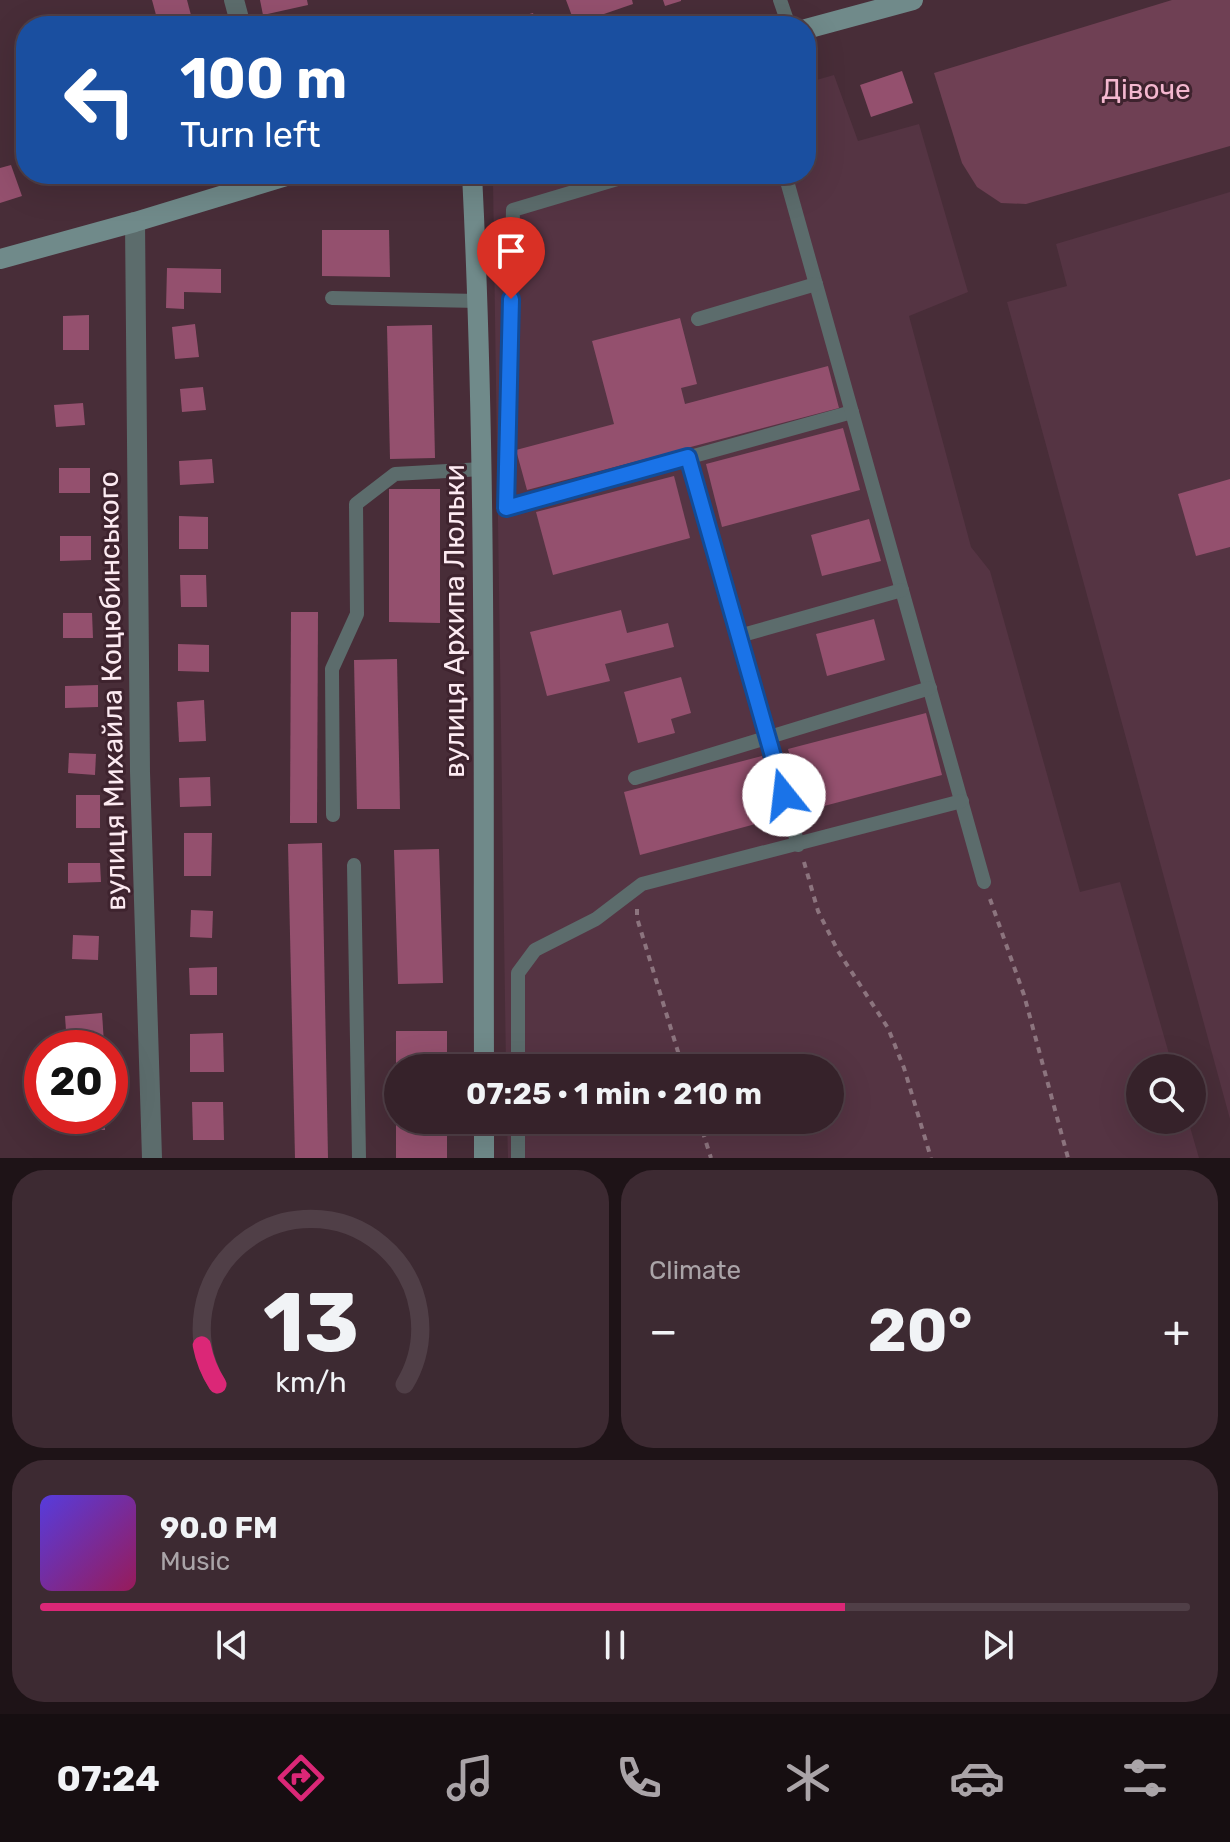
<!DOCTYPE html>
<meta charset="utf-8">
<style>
body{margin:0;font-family:Rubik,sans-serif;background:#3d2a32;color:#f1f3f6;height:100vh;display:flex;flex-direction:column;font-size:30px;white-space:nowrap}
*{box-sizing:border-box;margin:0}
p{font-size:26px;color:#aaa4a8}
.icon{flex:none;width:44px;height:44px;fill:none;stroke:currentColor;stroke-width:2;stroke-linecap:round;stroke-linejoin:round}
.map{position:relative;height:1158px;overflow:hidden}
.drawer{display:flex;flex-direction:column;gap:12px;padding:12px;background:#1e1317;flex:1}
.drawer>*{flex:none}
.guide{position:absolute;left:16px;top:16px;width:800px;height:168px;border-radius:32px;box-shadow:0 8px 32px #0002,0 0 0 2px #503f47;background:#1a4fa0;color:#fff;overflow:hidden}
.tools{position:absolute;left:1126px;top:1054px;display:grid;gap:16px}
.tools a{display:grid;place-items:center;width:80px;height:80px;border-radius:50%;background:#36222a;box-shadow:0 8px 32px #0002,0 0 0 2px #503f47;font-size:40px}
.speed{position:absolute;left:24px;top:1030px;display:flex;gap:16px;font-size:40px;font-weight:700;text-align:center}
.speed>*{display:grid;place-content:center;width:104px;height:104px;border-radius:50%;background:#36222a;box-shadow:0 8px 32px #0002,0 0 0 2px #503f47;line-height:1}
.speed .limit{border:12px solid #d22;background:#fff;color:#111}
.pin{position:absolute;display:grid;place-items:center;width:68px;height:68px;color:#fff;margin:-82px -34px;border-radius:50% 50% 50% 0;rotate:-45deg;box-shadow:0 0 8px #0007}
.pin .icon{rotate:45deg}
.me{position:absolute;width:88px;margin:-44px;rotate:344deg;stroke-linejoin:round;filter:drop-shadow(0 0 6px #0008)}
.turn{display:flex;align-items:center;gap:28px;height:168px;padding:0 32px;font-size:36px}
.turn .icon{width:104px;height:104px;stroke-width:2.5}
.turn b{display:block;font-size:56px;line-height:68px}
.big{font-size:60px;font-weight:700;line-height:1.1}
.drawer .widget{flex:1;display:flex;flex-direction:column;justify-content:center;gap:12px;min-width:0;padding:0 28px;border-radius:32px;background:#3d2a32}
.drawer .dial{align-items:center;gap:0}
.dial svg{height:208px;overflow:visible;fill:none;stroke:#503f47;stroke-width:7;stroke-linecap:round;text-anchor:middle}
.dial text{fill:#f1f3f6;stroke:none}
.song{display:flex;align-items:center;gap:24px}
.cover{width:96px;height:96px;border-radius:12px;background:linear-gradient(135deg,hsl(250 70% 55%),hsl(330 70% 35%))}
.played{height:8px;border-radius:4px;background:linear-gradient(90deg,#db2777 70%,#503f47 70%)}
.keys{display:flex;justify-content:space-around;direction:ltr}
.heat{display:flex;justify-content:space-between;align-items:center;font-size:44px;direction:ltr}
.drawer .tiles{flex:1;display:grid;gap:12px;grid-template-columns:1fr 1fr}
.widget:last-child{grid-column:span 2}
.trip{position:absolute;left:384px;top:1054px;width:460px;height:80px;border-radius:40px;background:#36222a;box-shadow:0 8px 32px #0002,0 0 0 2px #503f47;font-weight:700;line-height:80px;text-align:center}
.menu{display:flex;height:128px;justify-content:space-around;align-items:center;background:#160e11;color:#aaa4a8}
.menu .icon{width:56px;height:56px}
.menu .on{color:#db2777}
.menu b{font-size:36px;color:#f1f3f6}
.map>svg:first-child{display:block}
.built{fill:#553443}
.green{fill:#6f4054}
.building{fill:#94506e}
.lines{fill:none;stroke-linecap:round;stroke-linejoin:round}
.path{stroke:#8c747e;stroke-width:4;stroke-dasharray:6 6;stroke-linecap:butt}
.lane{stroke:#5c6c6c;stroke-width:14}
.street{stroke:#5c6c6c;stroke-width:20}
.secondary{stroke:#708a8a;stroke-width:20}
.route-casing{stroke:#114b97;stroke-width:20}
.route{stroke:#1a73e8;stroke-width:14}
.labels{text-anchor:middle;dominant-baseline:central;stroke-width:6;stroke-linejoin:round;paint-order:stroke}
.park-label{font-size:28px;fill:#f4b7cf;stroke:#3e232e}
.street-label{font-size:28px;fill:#fceaf1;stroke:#3e232e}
</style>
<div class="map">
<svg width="1230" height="1158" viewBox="0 0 1230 1158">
<rect width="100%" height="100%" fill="#482d38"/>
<g class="built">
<path d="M834,75L858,141L919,124L968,292L909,316L971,547L990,571L1080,892L1120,882L1173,1068H1140V1120H1188L1199,1158H508L507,1120H830V1068H506L493,180L495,174H806V83Z"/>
<path d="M1230,192V1119L1007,302L1067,286L1056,244Z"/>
</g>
<path class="green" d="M1172,0H1230V146L1026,204L1001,203L977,187L962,163L934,73Z"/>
<g class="building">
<path d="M152,0H187L192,19L167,26H159Z"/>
<path d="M260,0H307L308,5L263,15Z"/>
<path d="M566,0H632L633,4L575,24Z"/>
<path d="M663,0H681V1L665,6Z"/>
<path d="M533,13L537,26H492V25Z"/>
<path d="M902,71L913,103L871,117L860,85Z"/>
<path d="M11,165L22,196L0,203V168Z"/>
<path d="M57,174H94V175L60,185Z"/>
<path d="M322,230H389L390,277L322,276Z"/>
<path d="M167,268L221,269V293L184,292V309L166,308Z"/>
<path d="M89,315V350H63V316Z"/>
<path d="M680,318L697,384L681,388L685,404L828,366L839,408L527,490L516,450L614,424L592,341Z"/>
<path d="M195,324L199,357L175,359L172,327Z"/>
<path d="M432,325L435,458L390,459L387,326Z"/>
<path d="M203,387L206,410L182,412L180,389Z"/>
<path d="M83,403L85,425L56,427L54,405Z"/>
<path d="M843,428L860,490L722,527L706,464Z"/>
<path d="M212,459L214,483L180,485L179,461Z"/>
<rect x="59" y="468" width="31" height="25"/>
<path d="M674,476L690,538L553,575L536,512Z"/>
<path d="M1230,479V547L1196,556L1178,494Z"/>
<path d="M389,489H440V623L389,622Z"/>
<path d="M179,516L208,517V549H179Z"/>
<path d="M869,519L881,561L822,576L811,535Z"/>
<path d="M60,536H91V560L60,561Z"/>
<path d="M180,575H206L207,607H181Z"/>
<path d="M621,610L627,633L668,623L674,647L605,664L610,681L547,696L530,632Z"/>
<path d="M291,612H318L317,823H290Z"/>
<path d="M63,613H92L93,638H63Z"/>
<path d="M874,619L885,660L827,676L816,634Z"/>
<path d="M178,644L209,645V672L178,671Z"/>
<path d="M397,659L400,809H357L354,660Z"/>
<path d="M681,677L691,713L671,719L675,733L638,743L624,692Z"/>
<path d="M98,685V707L65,708V686Z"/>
<path d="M204,700L206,741L179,742L177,702Z"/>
<path d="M926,713L942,775L805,811L788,749Z"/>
<path d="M69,753L96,754L95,775L68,773Z"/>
<path d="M762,756L778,818L640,855L624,792Z"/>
<path d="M210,777L211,806L180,807L179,778Z"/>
<rect x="76" y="795" width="24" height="33"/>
<path d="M184,833H212L211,876H184Z"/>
<path d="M322,843L328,1158H295L288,844Z"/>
<path d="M439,849L443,983L398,984L394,850Z"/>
<path d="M68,863H100L101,882L68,883Z"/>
<path d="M191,910L213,911L212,938L190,937Z"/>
<path d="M73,935L99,936L98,960L72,959Z"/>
<path d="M217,967V995H190L189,968Z"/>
<path d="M102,1013L104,1043L67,1046L65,1016Z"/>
<rect x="396" y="1031" width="51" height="37"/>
<path d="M223,1033L224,1072H190V1034Z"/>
<path d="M192,1102H223L224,1140H193Z"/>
<rect x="73" y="1116" width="32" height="14"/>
<rect x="396" y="1120" width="51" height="38"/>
</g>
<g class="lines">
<g class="path">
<path d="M804,862L818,911L838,951L888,1028L904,1068L931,1158"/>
<path d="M990,899L1024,995L1068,1158"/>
<path d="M637,909V918L683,1068"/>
<path d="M699,1120L711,1158"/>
</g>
<g class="lane">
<path d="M780,0L789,26"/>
<path d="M634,174L513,210L506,508L852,412"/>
<path d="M785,174L984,882"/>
<path d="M332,298L478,301"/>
<path d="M698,319L816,284"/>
<path d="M688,457L798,845"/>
<path d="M739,636L902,590"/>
<path d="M635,778L930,688"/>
<path d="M333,815L332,669L357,614L356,504L395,474L482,469"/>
<path d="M354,865L359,1158"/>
<path d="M518,1068V973L535,950L596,919L642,884L962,801"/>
<path d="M518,1158V1120"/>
</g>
<g class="street">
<path d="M234,0L241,26"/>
<path d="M135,222L140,772L152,1158"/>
</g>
<g class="secondary">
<path d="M806,29L913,0"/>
<path d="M472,174C487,472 483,770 484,1068"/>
<path d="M0,259L135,222L293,174"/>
<path d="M484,1120V1158"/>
</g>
</g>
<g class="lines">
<defs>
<path id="route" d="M511,299L506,508L688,457L784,795"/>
</defs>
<use href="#route" class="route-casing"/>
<use href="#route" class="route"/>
</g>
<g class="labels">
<g class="park-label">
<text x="1146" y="89">Дівоче</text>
</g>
<g class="street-label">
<text transform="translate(454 621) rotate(-90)">вулиця Архипа Люльки</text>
<text transform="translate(112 691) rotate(-91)">вулиця Михайла Коцюбинського</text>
</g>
</g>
</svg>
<div class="tools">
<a><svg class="icon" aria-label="search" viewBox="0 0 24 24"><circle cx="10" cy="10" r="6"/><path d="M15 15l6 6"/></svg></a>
</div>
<div class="speed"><div class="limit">20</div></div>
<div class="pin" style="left:511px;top:299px;background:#d93025"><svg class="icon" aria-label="arrive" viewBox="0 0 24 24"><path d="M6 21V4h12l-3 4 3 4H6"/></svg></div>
<svg class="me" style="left:784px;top:795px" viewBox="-20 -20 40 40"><circle r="19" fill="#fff"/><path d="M0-13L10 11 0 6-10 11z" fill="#1a73e8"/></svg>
<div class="trip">07:25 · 1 min · 210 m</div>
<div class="guide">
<div class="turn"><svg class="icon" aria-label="left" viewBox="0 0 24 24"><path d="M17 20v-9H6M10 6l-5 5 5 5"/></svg><div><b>100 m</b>Turn left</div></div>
</div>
</div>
<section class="drawer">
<div class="tiles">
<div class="widget dial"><svg viewBox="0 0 100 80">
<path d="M14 69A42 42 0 1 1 86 69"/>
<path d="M14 69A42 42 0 0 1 8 54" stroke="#db2777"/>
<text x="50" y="56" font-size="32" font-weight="700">13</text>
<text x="50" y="72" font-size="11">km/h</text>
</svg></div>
<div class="widget"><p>Climate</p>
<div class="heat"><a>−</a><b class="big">20°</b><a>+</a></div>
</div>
<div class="widget">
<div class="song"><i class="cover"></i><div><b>90.0 FM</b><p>Music</p></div></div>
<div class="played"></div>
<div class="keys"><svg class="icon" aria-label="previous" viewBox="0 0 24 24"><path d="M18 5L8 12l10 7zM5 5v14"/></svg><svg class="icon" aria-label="pause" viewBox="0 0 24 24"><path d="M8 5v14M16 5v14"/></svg><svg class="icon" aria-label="next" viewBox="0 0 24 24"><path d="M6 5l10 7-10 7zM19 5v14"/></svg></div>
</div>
</div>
</section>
<nav class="menu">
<b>07:24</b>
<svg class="icon on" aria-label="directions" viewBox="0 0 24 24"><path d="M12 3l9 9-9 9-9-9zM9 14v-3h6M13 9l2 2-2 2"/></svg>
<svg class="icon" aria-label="music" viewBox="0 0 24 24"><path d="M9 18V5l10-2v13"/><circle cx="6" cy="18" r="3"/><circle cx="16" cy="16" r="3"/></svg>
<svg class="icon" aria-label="phone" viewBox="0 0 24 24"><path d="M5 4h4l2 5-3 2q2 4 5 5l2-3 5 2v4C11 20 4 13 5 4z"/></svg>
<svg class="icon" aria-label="climate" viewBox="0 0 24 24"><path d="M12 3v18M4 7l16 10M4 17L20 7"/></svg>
<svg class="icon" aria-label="car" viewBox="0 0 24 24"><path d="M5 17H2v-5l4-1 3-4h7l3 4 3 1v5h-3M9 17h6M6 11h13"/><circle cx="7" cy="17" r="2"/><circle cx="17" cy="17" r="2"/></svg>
<svg class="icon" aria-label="filters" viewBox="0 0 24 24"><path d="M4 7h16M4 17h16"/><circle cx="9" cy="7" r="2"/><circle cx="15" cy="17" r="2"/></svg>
</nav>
